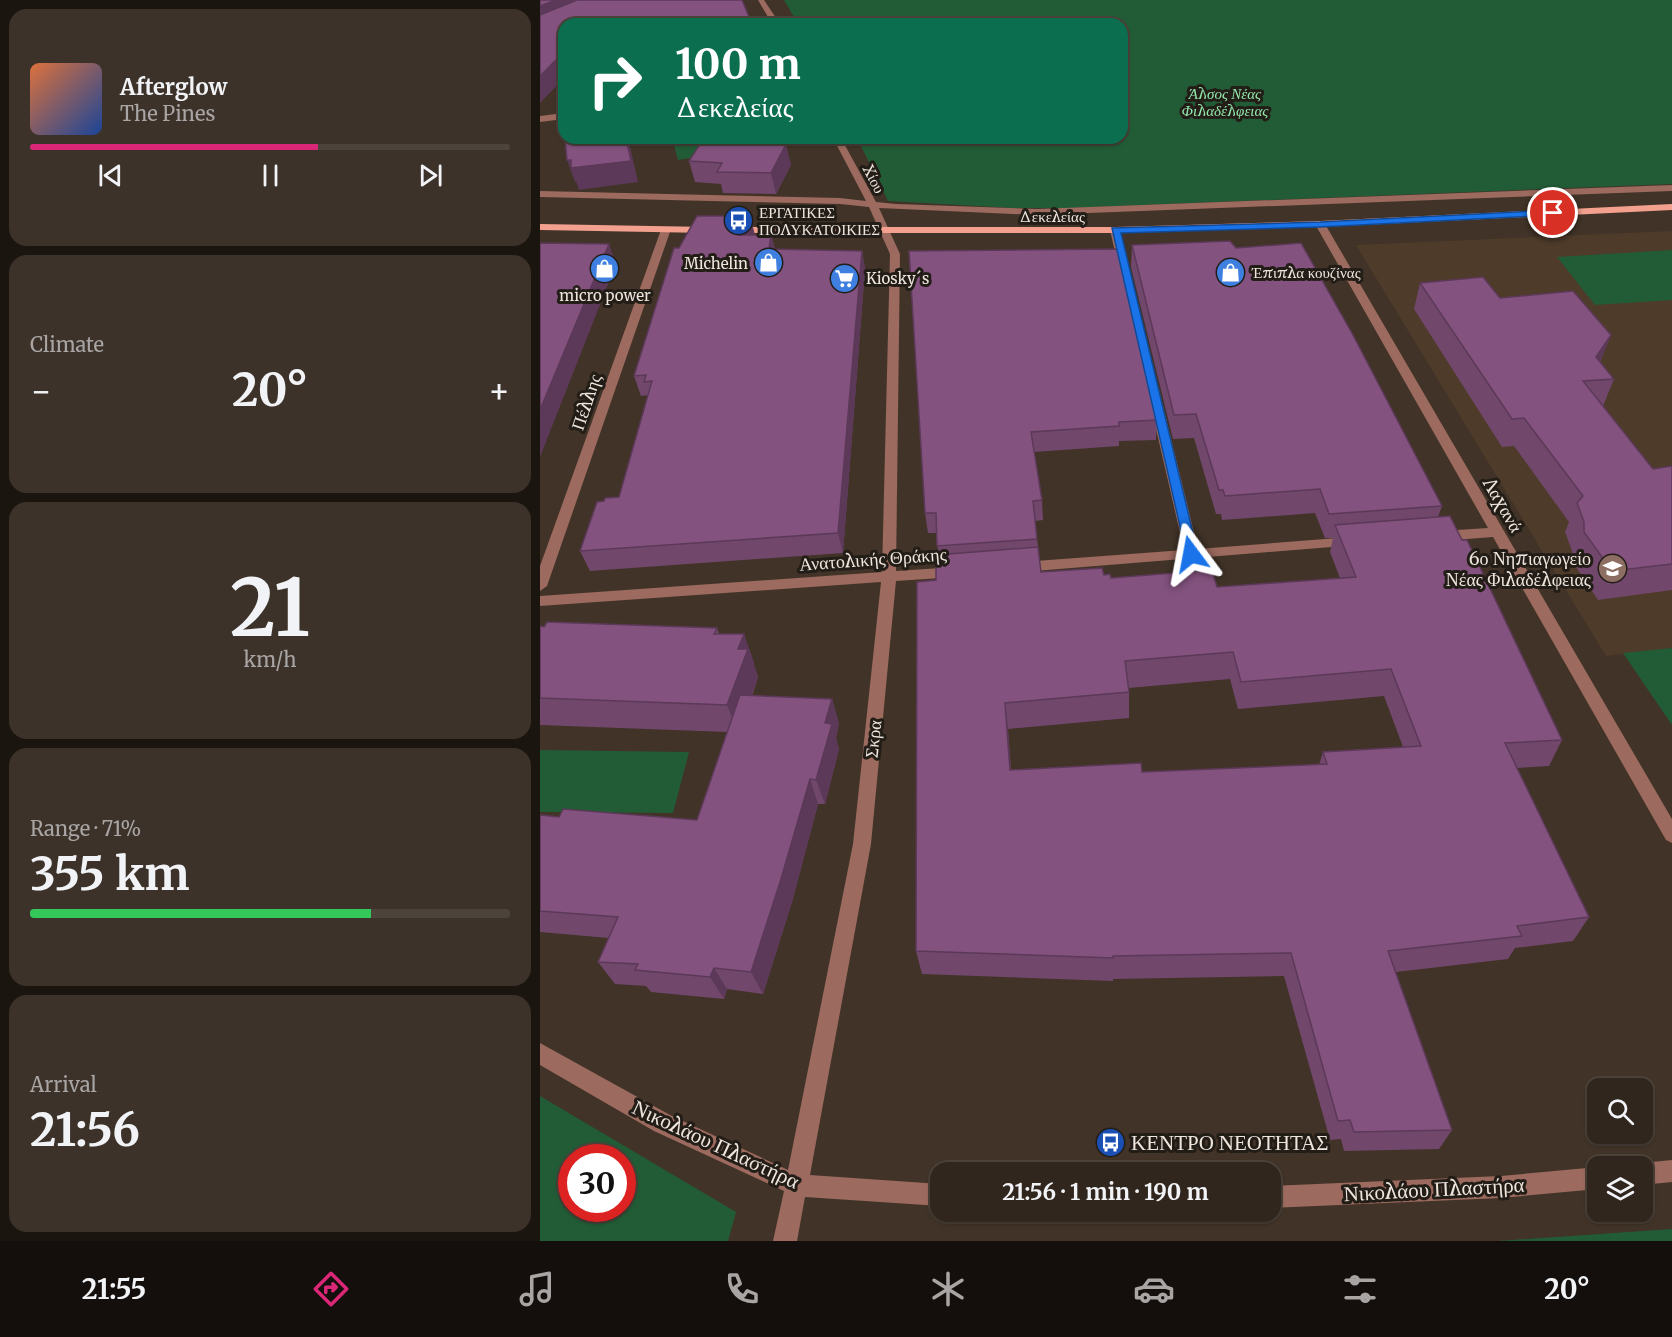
<!DOCTYPE html>
<meta charset="utf-8">
<style>
body{margin:0;font-family:Merriweather,serif;background:#3d322a;color:#f1f3f6;height:100vh;display:flex;flex-direction:column;font-size:22px;white-space:nowrap}
*{box-sizing:border-box;margin:0}
p{font-size:20px;color:#a8a5a4}
.icon{flex:none;width:33px;height:33px;fill:none;stroke:currentColor;stroke-width:2;stroke-linecap:round;stroke-linejoin:round}
.map{position:relative;flex:1;overflow:hidden}
.drawer{display:flex;flex-direction:column;gap:9px;padding:9px;background:#1b1510;width:540px}
.drawer>*{flex:none}
.guide{position:absolute;left:18px;top:18px;width:570px;height:126px;border-radius:18px;box-shadow:0 2px 4px #0004,0 0 0 2px #4c433b;background:#0b6e4f;color:#fff;overflow:hidden}
.fabs{position:absolute;left:1047px;top:1078px;display:grid;gap:12px}
.fabs a{display:grid;place-items:center;width:66px;height:66px;border-radius:12px;background:#31261d;box-shadow:0 2px 4px #0004,0 0 0 2px #4c433b;font-size:30px}
.speed{position:absolute;left:18px;top:1144px;display:flex;gap:12px;font-size:30px;font-weight:700;text-align:center}
.speed>*{display:grid;place-content:center;width:78px;height:78px;border-radius:50%;background:#31261d;box-shadow:0 2px 4px #0004,0 0 0 2px #4c433b;line-height:1}
.speed .limit{border:9px solid #d22;background:#fff;color:#111}
.pin{position:absolute;display:grid;place-items:center;width:51px;height:51px;color:#fff;margin:-26px;border:3px solid #fff;border-radius:50%;box-shadow:0 2px 6px #0007}
.me{position:absolute;width:66px;margin:-33px;rotate:347deg;stroke-linejoin:round;filter:drop-shadow(0 0 4px #0008)}
.turn{display:flex;align-items:center;gap:21px;height:126px;padding:0 18px;font-size:27px}
.turn .icon{width:78px;height:78px;stroke-width:2.5}
.turn b{display:block;font-size:42px;line-height:51px}
.big{font-size:45px;font-weight:700;line-height:1.1}
.drawer .widget{flex:1;display:flex;flex-direction:column;justify-content:center;gap:9px;min-width:0;padding:0 21px;border-radius:18px;background:#3d322a}
.drawer .dial{align-items:center;gap:0}
.dial b{font-size:78px;line-height:1}
.song{display:flex;align-items:center;gap:18px}
.cover{width:72px;height:72px;border-radius:9px;background:linear-gradient(135deg,hsl(20 70% 55%),hsl(220 70% 35%))}
.played{height:6px;border-radius:3px;background:linear-gradient(90deg,#db2777 60%,#4c433b 60%)}
.keys{display:flex;justify-content:space-around;direction:ltr}
.heat{display:flex;justify-content:space-between;align-items:center;font-size:33px;direction:ltr}
.charge{height:9px;border-radius:4px;background:linear-gradient(90deg,#34c759 71%,#4c433b 0)}
.trip{position:absolute;left:390px;top:1162px;width:351px;height:60px;border-radius:18px;background:#31261d;box-shadow:0 2px 4px #0004,0 0 0 2px #4c433b;font-weight:700;line-height:60px;text-align:center}
.dock{display:flex;height:96px;justify-content:space-around;align-items:center;background:#140f0c;color:#a8a5a4}
.dock .icon{width:42px;height:42px}
.dock .current{color:#db2777}
.dock b{font-size:27px;color:#f1f3f6}
main{display:flex;flex:1;min-height:0}
.map>svg:first-child{display:block}
.built{fill:#4e3b2a}
.green{fill:#225c36;fill-rule:evenodd}
.lines{fill:none;stroke-linecap:round;stroke-linejoin:round}
.minor{fill:#9c6a5e;fill-rule:evenodd}
.major{fill:#f3a18e;fill-rule:evenodd}
.wall{fill:#71476c;fill-rule:evenodd}
.shaded-wall{fill:#5c3958}
.building{fill:#83527e;stroke:#5c3958;stroke-width:1.5;fill-rule:evenodd}
.route{fill:#1a73e8;stroke:#114b97;stroke-width:1.5}
.labels{text-anchor:middle;dominant-baseline:central;stroke-width:6;stroke-linejoin:round;paint-order:stroke}
.far-park-label{font-size:15px;font-style:italic;fill:#92e9ab;stroke:#231d17}
.far-street-label{font-size:15px;fill:#eee5dd;stroke:#231d17}
.far-poi-label{font-size:15px;fill:#eee5dd;stroke:#231d17;text-anchor:start}
.street-label{font-size:18px;fill:#eee5dd;stroke:#231d17}
.poi-label{font-size:18px;fill:#eee5dd;stroke:#231d17;text-anchor:end}
.near-poi-label{font-size:21px;fill:#eee5dd;stroke:#231d17;text-anchor:start}
.near-street-label{font-size:21px;fill:#eee5dd;stroke:#231d17}
</style>
<main>
<section class="drawer">
<div class="widget">
<div class="song"><i class="cover"></i><div><b>Afterglow</b><p>The Pines</p></div></div>
<div class="played"></div>
<div class="keys"><svg class="icon" aria-label="previous" viewBox="0 0 24 24"><path d="M18 5L8 12l10 7zM5 5v14"/></svg><svg class="icon" aria-label="pause" viewBox="0 0 24 24"><path d="M8 5v14M16 5v14"/></svg><svg class="icon" aria-label="next" viewBox="0 0 24 24"><path d="M6 5l10 7-10 7zM19 5v14"/></svg></div>
</div>
<div class="widget"><p>Climate</p>
<div class="heat"><a>−</a><b class="big">20°</b><a>+</a></div>
</div>
<div class="widget dial"><b>21</b><p>km/h</p></div>
<div class="widget"><p>Range · 71%</p><b class="big">355 km</b><div class="charge"></div></div>
<div class="widget"><p>Arrival</p><b class="big">21:56</b></div>
</section>
<div class="map">
<svg width="1132" height="1241" viewBox="0 0 1132 1241">
<rect width="100%" height="100%" fill="#413327"/>
<path class="built" d="M1132,231V648L1066,656L816,245Z"/>
<g class="green">
<path d="M244,0H1132V184L527,208H473L348,201L317,138H582V24H258Z"/>
<path d="M132,138H182L187,152L138,160Z"/>
<path d="M1132,250V300L1055,305L1017,257Z"/>
<path d="M1132,648V725L1083,653Z"/>
<path d="M0,750L149,752L133,813L0,812Z"/>
<path d="M0,1096L196,1212L188,1241H0ZM32,1158H82V1209H32Z"/>
<path d="M1132,1229V1241H957Z"/>
</g>
<g class="lines">
<g class="minor">
<path d="M218,0H224L240,24H232Z"/>
<path d="M24,113V119L0,122V116Z"/>
<path d="M293,138H301L336,202L356,204L497,209L1132,185V191L497,215L339,208L360,254L356,571L416,567L423,572L416,577L356,581L331,844L270,1175L400,1184V1206L265,1197L257,1241H233L244,1191L114,1131L0,1065V1043L130,1115L248,1170L313,844L341,582L0,606V596L342,572L350,254L329,207L300,204L0,197V191L300,198L326,201Z"/>
<path d="M777,222L785,224L1132,819V843L1126,840L953,537L901,541L894,536L901,531L948,528L775,224Z"/>
<path d="M122,227L131,229L7,586L0,591V566Z"/>
<path d="M575,227L580,230L658,549L811,537L816,539L818,542L816,545L482,572L477,571L475,567L482,562L644,550L570,230Z"/>
<path d="M1132,1160V1182L1102,1185V1167H1094L1102,1163Z"/>
<path d="M1058,1167V1189L961,1198L730,1208V1186L961,1176Z"/>
</g>
<g class="major">
<path d="M1132,204V210L780,227L575,233H195L190,230L195,227H575L780,221Z"/>
<path d="M0,224L168,227L173,230L168,233L0,230Z"/>
</g>
</g>
<g class="wall">
<path d="M164,138H248L245,144L251,165L236,194L183,193L181,184L155,182L149,161Z"/>
<path d="M215,235H231L235,249L322,251L325,269L303,553L50,571L40,551L79,497L108,395L101,396L94,376L139,248Z"/>
<path d="M592,245L902,506L898,517L1022,740L1009,766L977,768L1049,917L1033,941L975,948L968,959L856,972L912,1130L899,1149L804,1151L801,1139L790,1140L744,976L573,979V981L382,974L376,951L398,555L397,533H388L385,513L369,251L617,420L616,440L579,441V446L494,452L502,500L503,520L495,521L501,572L564,575L571,578L677,587L800,578L790,552L793,538H785L775,513L682,520L681,514H676L654,438L633,439L591,267ZM690,679L698,709L844,696L863,747L783,752L779,765L602,772L471,770L468,729L589,718V688Z"/>
<path d="M880,283L960,298L1071,335L1060,362L1074,379L1063,406L1113,469L1132,466V590L1058,600L1032,561V551L1025,532L1029,522L974,446L962,447L874,309Z"/>
<path d="M0,626L177,628L179,634L214,662V665L218,677L212,696L292,699L299,724L296,738L299,749L285,804H278L252,902L223,994L187,989L184,999L111,992L106,986L75,984L58,962L69,938L0,932V815L19,817L157,820L187,732L0,725Z"/>
</g>
<g class="shaded-wall">
<path d="M16,0H70L0,27V6Z"/>
<path d="M18,58L24,78L0,103V76Z"/>
<path d="M86,138H88L98,182L39,190L36,181L35,182L27,160Z"/>
<path d="M232,138H248L234,164L229,143Z"/>
<path d="M246,144L251,165L236,194L231,173Z"/>
<path d="M210,216L215,235H200Z"/>
<path d="M231,235L236,253L229,249Z"/>
<path d="M69,244L76,264L0,457V410Z"/>
<path d="M322,251L325,269L303,553L298,533Z"/>
<path d="M1071,335L1060,362L1056,357Z"/>
<path d="M204,634L214,662V665L218,677L198,732L187,705L198,649Z"/>
<path d="M292,699L299,724L296,738L299,749L285,804L276,780L285,723Z"/>
<path d="M465,703L468,729L472,796L470,770Z"/>
<path d="M270,779L278,804L252,902L223,994L211,972Z"/>
<path d="M174,968L187,989L184,999L170,977Z"/>
</g>
<g class="building">
<path d="M0,0H16L0,6Z"/>
<path d="M37,0H202L212,24H24V125L18,58L0,76V15Z"/>
<path d="M25,138H86L91,161L31,168V160H27Z"/>
<path d="M164,138H232L229,143L246,144L231,173L177,172L182,163L149,161Z"/>
<path d="M157,216H210L200,235H231L229,249L322,251L298,533L40,551L57,502L64,501L65,498L79,497L112,381L104,382L106,375L94,376L134,248H139Z"/>
<path d="M690,241L696,248L761,243L813,335L902,506L789,514L780,489L685,496L683,490H679L656,414L634,415L592,245Z"/>
<path d="M0,243L69,244L0,410Z"/>
<path d="M577,249L617,420L579,422V426L491,432L502,500L493,501L497,539L397,546L396,513H385L369,251Z"/>
<path d="M943,277L960,298L1033,291L1071,335L1056,357L1074,379L1043,381L1113,469L1132,466V564L1072,571L1044,532V522L1037,503L1043,496L984,418L972,419L880,283Z"/>
<path d="M910,516L922,540H927L1022,740L965,743L1049,917L977,926L982,936L848,951L912,1130L814,1132L810,1120L798,1121L751,953L573,956V958L376,951L377,582L396,580V555L498,547L501,572L562,568L564,575L570,574L571,578L672,570L677,587L816,577L795,525ZM693,652L701,682L851,669L881,746L783,752L787,764L602,772L601,763L470,770L465,703L589,692L585,661Z"/>
<path d="M7,622L177,628L174,634H204L198,649H208L187,705L0,698V626L4,627Z"/>
<path d="M200,695L292,699L285,723L292,724L276,780L270,779L241,879L211,972L174,968L170,977L95,970L98,964L58,962L78,917L0,911V815L19,817L23,809L157,820Z"/>
</g>
<path class="route" d="M1013,210L1016,211V215L780,227L581,233L658,554L651,558L647,557L572,228L780,222Z"/>
<defs>
<symbol id="bus-disc" viewBox="-11 -11 22 22"><circle r="9.5" fill="#1a4fb4" stroke="#231d17"/><path d="M-5-6H5V4H4V6H2V4H-2V6H-4V4H-5ZM-3.5-4V0h7V-4ZM-3.5 1.2v1.5H-2V1.2ZM2 1.2v1.5H3.5V1.2Z" fill="#fff"/></symbol>
<symbol id="shop-disc" viewBox="-11 -11 22 22"><circle r="9.5" fill="#3f7fe0" stroke="#231d17"/><path d="M-5-2.5h2.3a2.7 3.5 0 0 1 5.4 0H5L5.5 6h-11ZM-1.5-2.5h3a1.5 2.3 0 0 0-3 0Z" fill="#fff"/></symbol>
<symbol id="supermarket-disc" viewBox="-11 -11 22 22"><circle r="9.5" fill="#3f7fe0" stroke="#231d17"/><path d="M-6-5.5h2.5l.6 2H6L4.5 2H-2.5L-4.4-4H-6ZM-1.5 3.2a1.3 1.3 0 1 0 .1 0ZM3 3.2a1.3 1.3 0 1 0 .1 0Z" fill="#fff"/></symbol>
<symbol id="school-disc" viewBox="-11 -11 22 22"><circle r="9.5" fill="#8d6e63" stroke="#231d17"/><path d="M0-5L7-2L0 1L-7-2ZM-4 1L0 2.5L4 1V4Q0 6-4 4Z" fill="#fff"/></symbol>
</defs>
<g fill-rule="evenodd">
<use href="#bus-disc" x="182" y="204" width="33" height="33"/>
<use href="#shop-disc" x="212" y="246" width="33" height="33"/>
<use href="#shop-disc" x="48" y="252" width="33" height="33"/>
<use href="#shop-disc" x="674" y="256" width="33" height="33"/>
<use href="#supermarket-disc" x="288" y="262" width="33" height="33"/>
<use href="#school-disc" x="1056" y="552" width="33" height="33"/>
<use href="#bus-disc" x="554" y="1126" width="33" height="33"/>
</g>
<g class="labels">
<g class="far-park-label">
<text x="685" y="93">Άλσος Νέας<tspan x="685" dy="17">Φιλαδέλφειας</tspan></text>
</g>
<g class="far-street-label">
<text transform="translate(334 179) rotate(63)">Χίου</text>
<text x="512" y="216">Δεκελείας</text>
</g>
<g class="far-poi-label">
<text x="219" y="212">ΕΡΓΑΤΙΚΕΣ<tspan x="219" dy="17">ΠΟΛΥΚΑΤΟΙΚΙΕΣ</tspan></text>
<text x="208" y="263" text-anchor="end">Michelin</text>
<text x="712" y="272">Έπιπλα κουζίνας</text>
<text x="326" y="278">Kiosky´s</text>
<text x="65" y="295" text-anchor="middle">micro power</text>
</g>
<g class="street-label">
<text transform="translate(46 402) rotate(-71)">Πέλλης</text>
<text transform="translate(963 505) rotate(60)">Λαχανά</text>
<text transform="translate(333 559) rotate(-4)">Ανατολικής Θράκης</text>
<text transform="translate(333 739) rotate(-84)">Σκρα</text>
</g>
<g class="poi-label">
<text x="1051" y="558">6ο Νηπιαγωγείο<tspan x="1051" dy="21">Νέας Φιλαδέλφειας</tspan></text>
</g>
<g class="near-poi-label">
<text x="591" y="1142">ΚΕΝΤΡΟ ΝΕΟΤΗΤΑΣ</text>
</g>
<g class="near-street-label">
<text transform="translate(176 1144) rotate(25)">Νικολάου Πλαστήρα</text>
<text transform="translate(894 1189) rotate(-3)">Νικολάου Πλαστήρα</text>
</g>
</g>
</svg>
<div class="fabs">
<a><svg class="icon" aria-label="search" viewBox="0 0 24 24"><circle cx="10" cy="10" r="6"/><path d="M15 15l6 6"/></svg></a>
<a><svg class="icon" aria-label="layers" viewBox="0 0 24 24"><path d="M12 4l9 5-9 5-9-5zM3 14l9 5 9-5"/></svg></a>
</div>
<div class="speed"><div class="limit">30</div></div>
<div class="pin" style="left:1013px;top:213px;background:#d93025"><svg class="icon" aria-label="arrive" viewBox="0 0 24 24"><path d="M6 21V4h12l-3 4 3 4H6"/></svg></div>
<svg class="me" style="left:651px;top:554px" viewBox="-20 -20 40 40"><path d="M0-17L14 15 0 8-14 15z" fill="#1a73e8" stroke="#fff" stroke-width="4"/></svg>
<div class="trip">21:56 · 1 min · 190 m</div>
<div class="guide">
<div class="turn"><svg class="icon" aria-label="right" viewBox="0 0 24 24"><path d="M7 20v-9h11M14 6l5 5-5 5"/></svg><div><b>100 m</b>Δεκελείας</div></div>
</div>
</div>
</main>
<nav class="dock">
<b>21:55</b>
<svg class="icon current" aria-label="directions" viewBox="0 0 24 24"><path d="M12 3l9 9-9 9-9-9zM9 14v-3h6M13 9l2 2-2 2"/></svg>
<svg class="icon" aria-label="music" viewBox="0 0 24 24"><path d="M9 18V5l10-2v13"/><circle cx="6" cy="18" r="3"/><circle cx="16" cy="16" r="3"/></svg>
<svg class="icon" aria-label="phone" viewBox="0 0 24 24"><path d="M5 4h4l2 5-3 2q2 4 5 5l2-3 5 2v4C11 20 4 13 5 4z"/></svg>
<svg class="icon" aria-label="climate" viewBox="0 0 24 24"><path d="M12 3v18M4 7l16 10M4 17L20 7"/></svg>
<svg class="icon" aria-label="car" viewBox="0 0 24 24"><path d="M5 17H2v-5l4-1 3-4h7l3 4 3 1v5h-3M9 17h6M6 11h13"/><circle cx="7" cy="17" r="2"/><circle cx="17" cy="17" r="2"/></svg>
<svg class="icon" aria-label="filters" viewBox="0 0 24 24"><path d="M4 7h16M4 17h16"/><circle cx="9" cy="7" r="2"/><circle cx="15" cy="17" r="2"/></svg>
<b>20°</b>
</nav>
